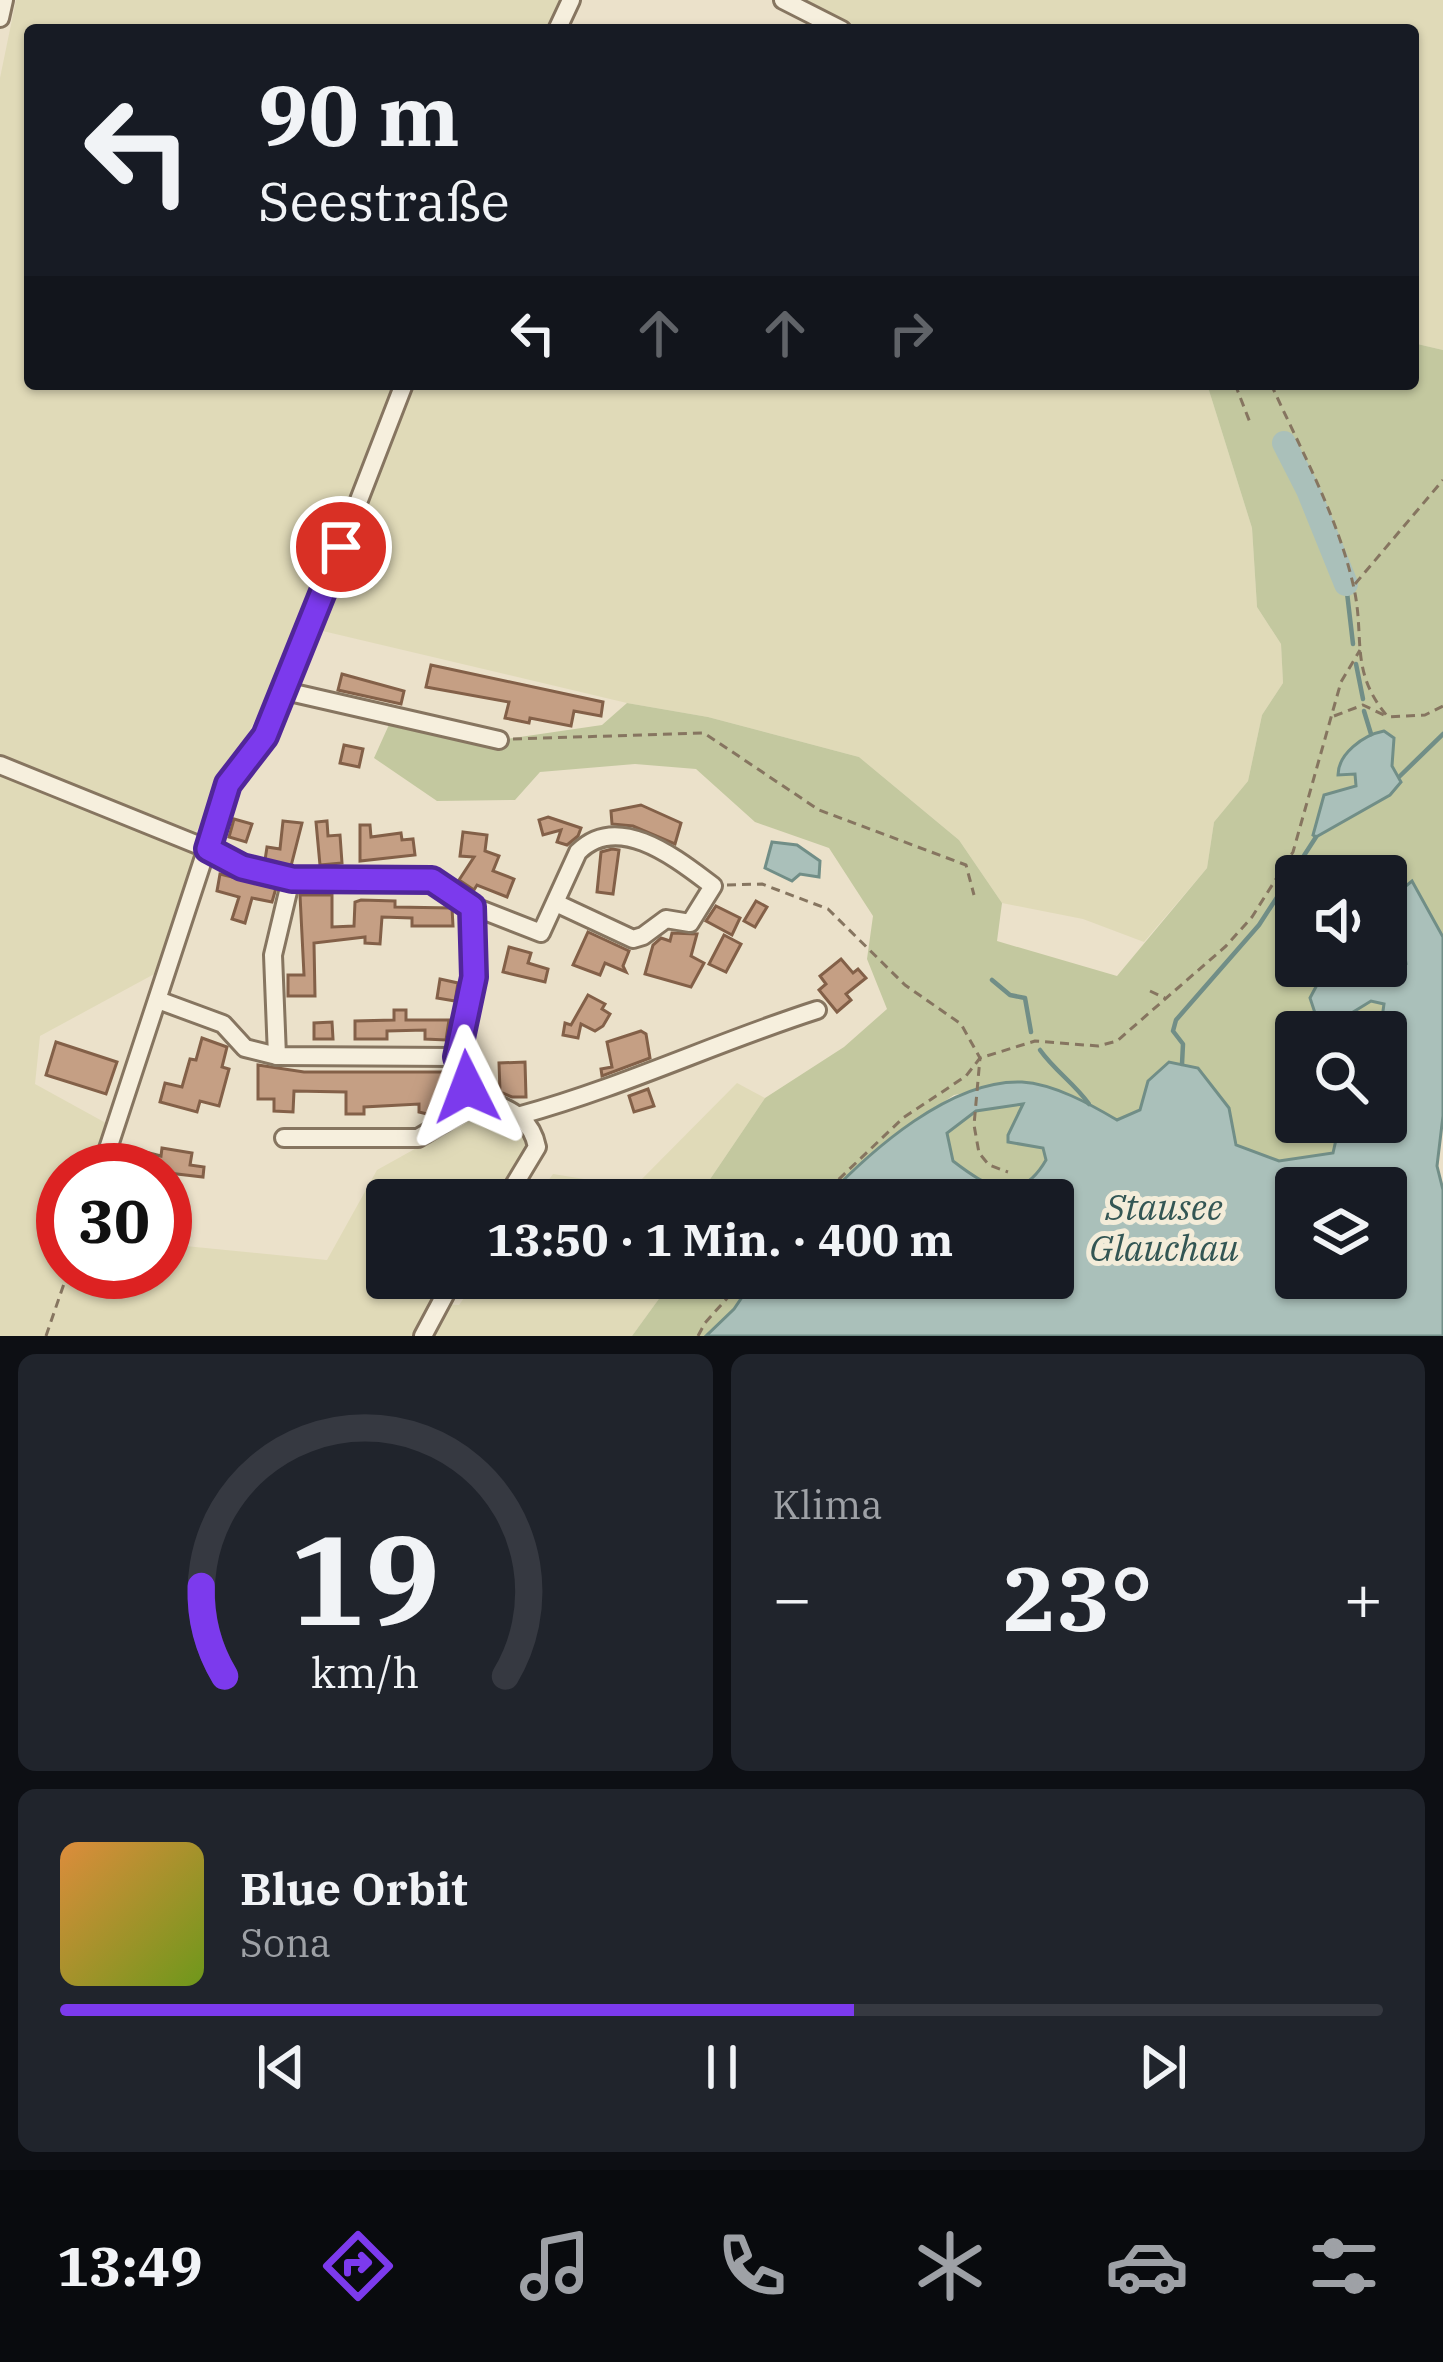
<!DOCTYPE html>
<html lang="de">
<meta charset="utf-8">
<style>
body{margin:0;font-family:"IBM Plex Serif",serif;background:#20242c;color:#f1f3f6;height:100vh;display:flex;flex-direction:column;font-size:45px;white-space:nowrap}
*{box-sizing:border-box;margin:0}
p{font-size:39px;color:#9ea1a6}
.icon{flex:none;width:66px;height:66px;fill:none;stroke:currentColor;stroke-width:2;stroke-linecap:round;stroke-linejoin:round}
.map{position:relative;height:1336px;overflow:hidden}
.side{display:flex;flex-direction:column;gap:18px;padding:18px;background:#0d0f14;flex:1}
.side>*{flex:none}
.banner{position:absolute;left:24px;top:24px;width:1395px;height:366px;border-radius:12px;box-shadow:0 3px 9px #0004;background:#171b24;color:#f1f3f6;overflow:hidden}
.buttons{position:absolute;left:1275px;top:855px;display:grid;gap:24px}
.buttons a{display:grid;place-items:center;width:132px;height:132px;border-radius:12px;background:#171b24;box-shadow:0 3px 9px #0004;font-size:60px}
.speed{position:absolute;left:36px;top:1143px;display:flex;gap:24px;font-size:60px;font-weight:700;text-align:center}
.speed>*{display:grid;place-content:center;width:156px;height:156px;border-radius:50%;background:#171b24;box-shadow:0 3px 9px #0004;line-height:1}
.speed .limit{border:18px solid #d22;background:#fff;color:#111}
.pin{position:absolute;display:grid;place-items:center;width:102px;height:102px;color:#fff;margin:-51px;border:6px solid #fff;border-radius:50%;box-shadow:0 3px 12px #0007}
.me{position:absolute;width:132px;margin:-66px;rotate:357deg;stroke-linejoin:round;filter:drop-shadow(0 0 9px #0008)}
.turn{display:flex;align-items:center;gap:42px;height:252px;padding:0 36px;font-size:54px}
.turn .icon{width:156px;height:156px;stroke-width:2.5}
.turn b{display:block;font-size:84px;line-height:102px}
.lanes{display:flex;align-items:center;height:114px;padding:0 36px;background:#0003;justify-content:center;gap:60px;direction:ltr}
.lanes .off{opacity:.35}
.big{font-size:90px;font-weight:700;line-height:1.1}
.side .card{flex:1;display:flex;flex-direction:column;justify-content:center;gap:18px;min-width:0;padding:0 42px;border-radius:18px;background:#20242c}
.side .dial{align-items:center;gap:0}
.dial svg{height:312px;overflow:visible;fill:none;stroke:#363941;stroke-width:7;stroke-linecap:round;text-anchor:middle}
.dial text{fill:#f1f3f6;stroke:none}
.song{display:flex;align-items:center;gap:36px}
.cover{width:144px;height:144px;border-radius:18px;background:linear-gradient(135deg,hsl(30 70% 55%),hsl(80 70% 35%))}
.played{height:12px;border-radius:6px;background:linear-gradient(90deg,#7c3aed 60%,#363941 60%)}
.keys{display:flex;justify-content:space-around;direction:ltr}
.heat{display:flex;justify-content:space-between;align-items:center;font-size:66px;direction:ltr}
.side .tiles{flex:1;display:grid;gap:18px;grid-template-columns:1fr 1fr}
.card:last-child{grid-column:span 2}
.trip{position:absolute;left:366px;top:1179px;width:708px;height:120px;border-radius:12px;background:#171b24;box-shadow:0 3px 9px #0004;font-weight:700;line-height:120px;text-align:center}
.tabs{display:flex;height:192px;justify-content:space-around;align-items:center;background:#090b0e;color:#9ea1a6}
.tabs .icon{width:84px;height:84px}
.tabs .active{color:#7c3aed}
.tabs b{font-size:54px;color:#f1f3f6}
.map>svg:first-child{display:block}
.farmland{fill:#e0dab8}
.green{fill:#c3c89f}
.water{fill:#aac0ba;stroke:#718e87;stroke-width:3;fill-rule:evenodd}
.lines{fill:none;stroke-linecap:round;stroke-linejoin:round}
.stream{stroke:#718e87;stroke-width:4.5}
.river{stroke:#aac0ba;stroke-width:24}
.building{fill:#c59f84;stroke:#836048;stroke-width:3}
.minor-casing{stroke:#867560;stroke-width:22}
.path{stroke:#867560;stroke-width:3;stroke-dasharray:9 6;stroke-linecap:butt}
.minor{stroke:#f6efdd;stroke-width:16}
.route-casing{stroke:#51269a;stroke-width:30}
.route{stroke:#7c3aed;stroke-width:21}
.labels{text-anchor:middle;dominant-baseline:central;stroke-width:10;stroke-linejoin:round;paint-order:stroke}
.water-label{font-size:36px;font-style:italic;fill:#335654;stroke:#f3ecd9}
</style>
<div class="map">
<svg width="1443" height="1336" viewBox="0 0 1443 1336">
<rect width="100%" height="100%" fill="#ebe1ca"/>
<g class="farmland">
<path d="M16,0H571L557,30H30V384H395L272,688L196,832L0,755V78Z"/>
<path d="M783,0H1443V350L1413,343V30H842Z"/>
<path d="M404,384H1207L1252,528L1257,607L1281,644L1283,683L1262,715L1248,781L1214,822L1207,868L1144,942L1083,919L1002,903L959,840L859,757L708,717L627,703L310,628Z"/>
<path d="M0,765L208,849L169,966L40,1036L35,1084L115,1128L101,1170H63V1272H165V1244L327,1260L377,1170L474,1116L521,1115L537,1147L505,1200H387V1278H454L439,1304L459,1305L478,1278H674L632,1336H0Z"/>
<path d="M737,1083L765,1098L696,1200H534L553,1174L634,1187Z"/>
</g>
<g class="green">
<path d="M1413,343L1443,350V937L1413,881L1396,895L1407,963L1395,976L1375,969L1373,966H1386V876H1296V966H1327L1311,998L1345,1017L1371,1001L1385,1004L1380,1032H1296V1122H1340L1333,1153L1279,1161L1236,1145L1229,1108L1198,1068L1169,1062L1148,1081L1140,1110L1117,1120L1052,1089L1024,1082L954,1095L908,1126L824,1200H696L765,1098L844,1047L887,1009L867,959L873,916L829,848L755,822L696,769L635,764L540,772L515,800L437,801L374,758L392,718L500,740L602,725L627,703L708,717L859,757L959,840L1002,903L997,941L1117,976L1207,868L1214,822L1248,781L1262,715L1283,683L1281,644L1257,607L1252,528L1207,384H1413Z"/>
<path d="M1023,1104L1016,1117L1025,1143L1043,1148L1046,1160C1019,1207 987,1187 953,1161L947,1133L976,1111Z"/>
<path d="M674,1278H755L734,1309L706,1336H632Z"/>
</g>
<g class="water">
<path d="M1384,731L1394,738L1392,766L1401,782L1390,795L1316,837L1313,835L1324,795L1356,786L1355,774L1338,775C1338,754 1363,735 1384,731Z"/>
<path d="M772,842L797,845L820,861L819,877L800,874L792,881L765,868Z"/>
<path d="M1412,881L1443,937V1116L1437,1166L1443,1190V1336H706L734,1309L755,1278H1053V1200H824C871,1150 951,1079 1022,1082C1054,1084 1090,1104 1117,1120L1140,1110L1148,1081L1169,1062L1198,1068L1229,1108L1236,1145L1279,1161L1333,1153L1340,1122H1386V1032H1380L1384,1004L1371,1001L1345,1017L1318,1022L1310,998L1327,966H1373L1395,976L1406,964L1396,894ZM1023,1104L1008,1135V1142L1043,1148L1046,1160C1019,1207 987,1187 953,1161L947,1133L976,1111ZM1296,1188H1386V1278H1296Z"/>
</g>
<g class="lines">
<g class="stream">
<path d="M1346,584L1353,644"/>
<path d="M1356,664L1363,699"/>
<path d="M1364,711L1371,734"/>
<path d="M1400,776L1443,734"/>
<path d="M992,980L1010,995L1025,998L1031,1032"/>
<path d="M1040,1050C1055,1071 1074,1083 1089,1104"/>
<path d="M1182,1064L1183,1044L1173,1031L1176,1020L1259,925L1316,837"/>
</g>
<path class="river" d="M1284,443L1308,490L1346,584"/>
</g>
<g class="building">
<path d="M431,665L603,702L601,716L574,711L571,726L530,718L529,723L505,718L509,702L426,687Z"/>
<path d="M342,674L404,691L401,704L338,690Z"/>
<path d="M344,745L363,749L359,767L340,763Z"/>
<path d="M641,805L681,823L675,844L633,826L612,824L611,811Z"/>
<path d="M548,817L581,828L578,836L567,845L557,842L561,830L543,835L539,820Z"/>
<path d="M234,819L252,824L246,842L229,837Z"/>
<path d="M283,821L302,823L291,866L265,860L267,847L280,849Z"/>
<path d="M327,821L328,836L340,835L342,863L320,865L316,822Z"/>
<path d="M360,825H370L371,837L401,833L402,840L413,839L415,855L360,861Z"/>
<path d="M463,832L487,835L485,851L499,856L493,871L514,879L507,897L477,885L474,890L459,880L474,857L460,856Z"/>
<path d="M612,849L619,850L613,894L597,892L601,852Z"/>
<path d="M220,874L276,888L272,902L252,898L245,923L232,919L239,897L217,891Z"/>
<path d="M300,895H332V927L354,926L355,902L361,900L395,901V907L452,908L453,926H412V918L382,917L380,944L365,943V937L314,943L315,996H288V975H304Z"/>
<path d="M756,901L767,907L755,927L744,921Z"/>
<path d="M716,906L740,918L732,935L706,921Z"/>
<path d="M588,932L629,951L623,966L626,972L605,963L600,975L573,965Z"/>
<path d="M672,933L697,934L691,956L704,963L691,987L645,974L653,945L661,938L670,941Z"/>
<path d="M724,935L741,944L726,972L709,964Z"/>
<path d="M509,947L531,953L528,963L548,969L545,982L503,972Z"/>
<path d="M841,959L853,973L858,969L866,978L846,994L851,1000L837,1012L819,990L826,984L820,976Z"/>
<path d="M440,979L458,983L455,1001L437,998Z"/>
<path d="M588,995L605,1004L602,1009L610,1014L603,1026L595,1031L581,1024L578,1038L563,1035L565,1023L571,1025Z"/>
<path d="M394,1010H406V1020H449L446,1040L425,1039V1030L387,1031V1039H355V1021L394,1020Z"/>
<path d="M332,1022L333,1039H314V1023Z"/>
<path d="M641,1031L646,1034L650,1058L602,1076L601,1069L612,1067L607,1042Z"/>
<path d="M202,1038L227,1047L222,1067L229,1069L219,1106L200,1101L197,1112L160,1102L165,1083L182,1087L190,1059L196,1060Z"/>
<path d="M56,1042L117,1062L106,1094L46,1075Z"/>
<path d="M525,1062L526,1097H512L500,1092L499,1063Z"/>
<path d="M258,1065L304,1072H447L449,1105L431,1115L419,1112V1104L364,1107V1114H346V1092L294,1091L293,1112L274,1111V1099H258Z"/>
<path d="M648,1089L654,1106L634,1112L629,1096Z"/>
<path d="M122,1146L161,1156L162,1148L192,1153L190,1165L204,1167L203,1177L117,1167Z"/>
</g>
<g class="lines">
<defs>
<g id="minor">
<path d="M783,0L842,30"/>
<path d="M0,18L4,0"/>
<path d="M557,30L571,0"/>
<path d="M285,691L499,740"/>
<path d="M0,765L208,849L242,867L291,879L432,880L472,906L541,933L578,852C619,811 678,860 713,886L690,923L666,919L643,936L633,939L558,904"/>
<path d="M291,879L273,955L277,1056L457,1057"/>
<path d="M472,906C473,931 477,958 473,981C469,1009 451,1046 460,1074C472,1110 527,1097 537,1147L505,1200"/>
<path d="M158,1000L223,1024L245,1048L277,1056"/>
<path d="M521,1115C623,1087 717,1042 817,1010"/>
<path d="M284,1138H418L487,1097"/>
<path d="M101,1170L228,784L265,736L285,691L404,384"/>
<path d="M423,1336L454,1278"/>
</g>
</defs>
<use href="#minor" class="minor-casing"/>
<g class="path">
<path d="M1235,384L1251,425"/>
<path d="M1271,384C1300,448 1337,515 1353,584C1366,637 1348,670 1388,717L1425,715L1443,706"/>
<path d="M1355,584L1443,480"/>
<path d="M1334,716L1363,705L1386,716"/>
<path d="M513,739L704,733L819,810L966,865L974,895"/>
<path d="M727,885L762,884L828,909L905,985L961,1024L980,1058L974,1125L979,1153L989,1165L1008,1172"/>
<path d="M1150,991L1165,998"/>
<path d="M817,1200L903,1118L966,1076L980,1058L1035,1041L1098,1046L1117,1041L1226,946L1252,917L1293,852L1341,682L1360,650"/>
<path d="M46,1336L68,1272"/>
<path d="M698,1336L705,1323L745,1278"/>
</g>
<use href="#minor" class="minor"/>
</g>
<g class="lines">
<defs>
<path id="route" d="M341,547L265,736L228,784L208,849L242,867L292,879L432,880L472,907L474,977L457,1057L467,1087"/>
</defs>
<use href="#route" class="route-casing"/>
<use href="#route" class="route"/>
</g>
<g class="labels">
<g class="water-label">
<text x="1164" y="1206">Stausee<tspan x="1164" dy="41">Glauchau</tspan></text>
</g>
</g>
</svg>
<div class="buttons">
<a><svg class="icon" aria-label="sound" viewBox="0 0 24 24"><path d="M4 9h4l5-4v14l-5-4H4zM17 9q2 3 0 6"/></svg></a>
<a><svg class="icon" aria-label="search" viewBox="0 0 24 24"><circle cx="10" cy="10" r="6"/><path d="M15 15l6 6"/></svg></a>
<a><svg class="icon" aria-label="layers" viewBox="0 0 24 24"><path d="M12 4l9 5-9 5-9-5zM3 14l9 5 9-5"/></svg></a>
</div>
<div class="speed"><div class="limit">30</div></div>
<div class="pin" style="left:341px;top:547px;background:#d93025"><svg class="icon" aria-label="arrive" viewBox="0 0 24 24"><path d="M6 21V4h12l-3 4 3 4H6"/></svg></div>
<svg class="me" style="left:467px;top:1087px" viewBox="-20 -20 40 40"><path d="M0-17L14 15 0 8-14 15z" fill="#7c3aed" stroke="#fff" stroke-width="4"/></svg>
<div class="trip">13:50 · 1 Min. · 400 m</div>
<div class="banner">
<div class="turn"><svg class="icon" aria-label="left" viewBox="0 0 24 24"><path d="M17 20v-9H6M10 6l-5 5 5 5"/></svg><div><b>90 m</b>Seestraße</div></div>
<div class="lanes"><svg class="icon" aria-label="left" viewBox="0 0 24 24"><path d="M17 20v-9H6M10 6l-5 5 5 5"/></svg><svg class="icon off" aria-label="ahead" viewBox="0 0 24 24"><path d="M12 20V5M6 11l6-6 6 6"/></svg><svg class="icon off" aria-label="ahead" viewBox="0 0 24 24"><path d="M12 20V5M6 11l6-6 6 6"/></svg><svg class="icon off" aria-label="right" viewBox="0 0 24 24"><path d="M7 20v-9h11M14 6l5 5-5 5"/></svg></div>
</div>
</div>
<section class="side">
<div class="tiles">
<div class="card dial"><svg viewBox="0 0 100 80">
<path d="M14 69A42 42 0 1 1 86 69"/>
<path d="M14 69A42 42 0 0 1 8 46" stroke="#7c3aed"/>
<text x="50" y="56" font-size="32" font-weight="700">19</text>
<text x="50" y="72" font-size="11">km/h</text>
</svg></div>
<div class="card"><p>Klima</p>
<div class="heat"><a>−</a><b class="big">23°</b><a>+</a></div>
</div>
<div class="card">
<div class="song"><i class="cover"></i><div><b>Blue Orbit</b><p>Sona</p></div></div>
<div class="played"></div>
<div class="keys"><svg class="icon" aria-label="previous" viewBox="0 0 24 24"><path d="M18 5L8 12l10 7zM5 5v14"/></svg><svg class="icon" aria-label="pause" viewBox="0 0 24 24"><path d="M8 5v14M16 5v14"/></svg><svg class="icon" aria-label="next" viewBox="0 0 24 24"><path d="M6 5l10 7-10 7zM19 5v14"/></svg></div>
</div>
</div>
</section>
<nav class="tabs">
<b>13:49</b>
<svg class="icon active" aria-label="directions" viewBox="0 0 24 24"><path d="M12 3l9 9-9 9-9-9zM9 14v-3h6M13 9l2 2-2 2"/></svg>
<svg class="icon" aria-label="music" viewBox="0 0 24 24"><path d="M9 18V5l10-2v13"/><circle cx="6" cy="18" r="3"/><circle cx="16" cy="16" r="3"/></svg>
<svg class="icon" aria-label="phone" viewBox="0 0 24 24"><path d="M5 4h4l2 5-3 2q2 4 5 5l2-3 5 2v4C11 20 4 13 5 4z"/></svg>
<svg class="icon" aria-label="climate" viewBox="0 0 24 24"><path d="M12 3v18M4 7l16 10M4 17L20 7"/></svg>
<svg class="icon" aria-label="car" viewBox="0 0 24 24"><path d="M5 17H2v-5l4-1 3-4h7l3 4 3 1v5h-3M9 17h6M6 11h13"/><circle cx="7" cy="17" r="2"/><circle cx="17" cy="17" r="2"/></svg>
<svg class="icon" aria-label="filters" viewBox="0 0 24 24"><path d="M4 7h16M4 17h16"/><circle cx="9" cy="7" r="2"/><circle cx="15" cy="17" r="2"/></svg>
</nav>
